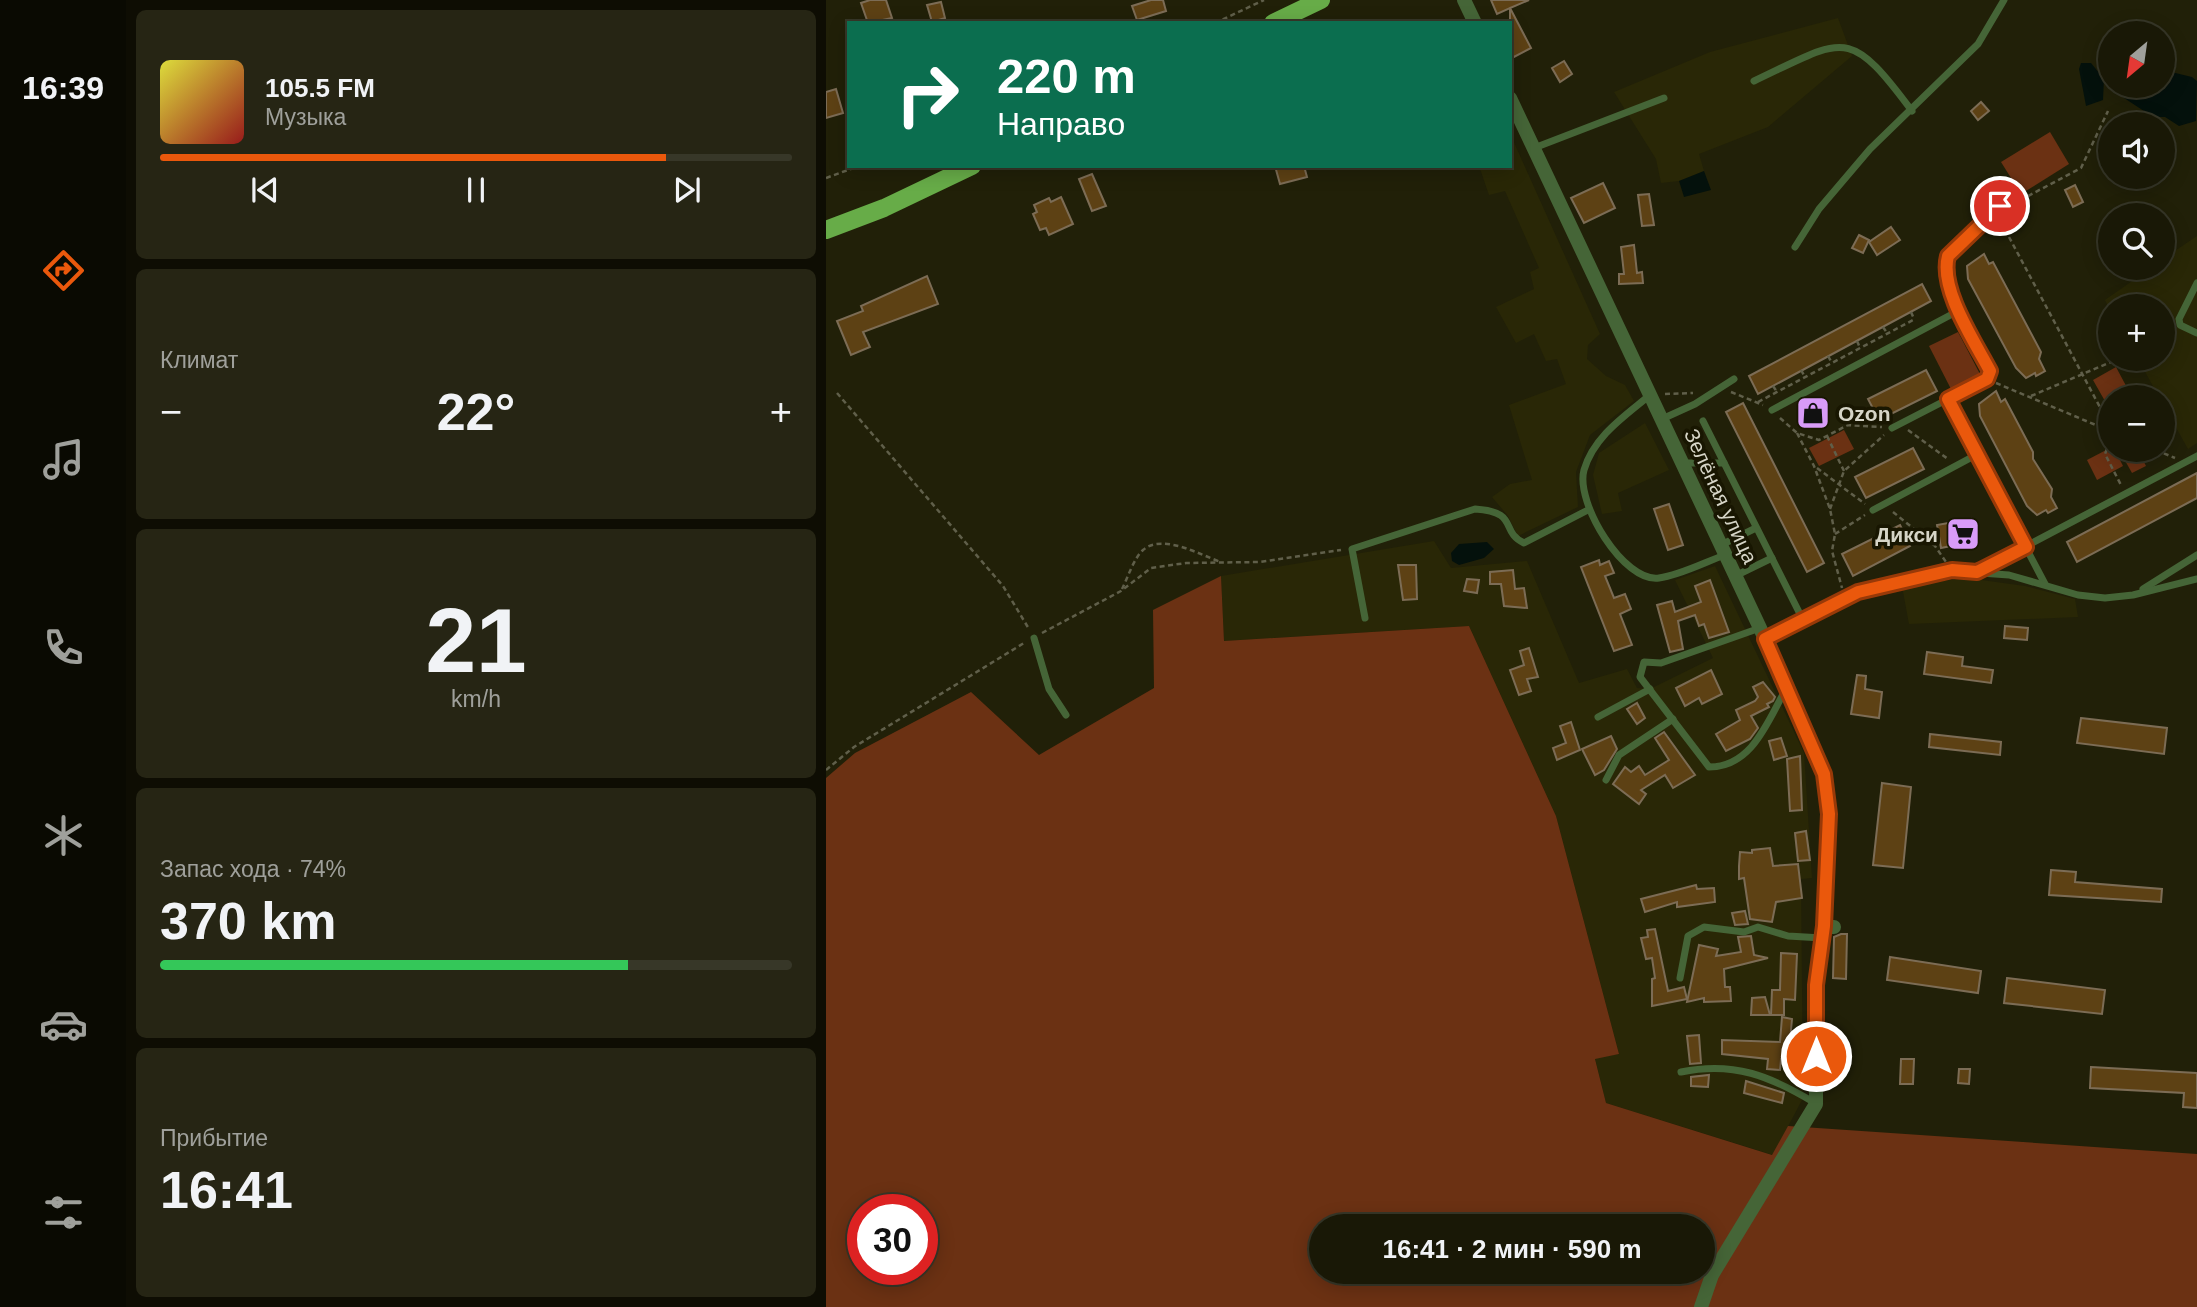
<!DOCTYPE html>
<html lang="ru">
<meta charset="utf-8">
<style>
body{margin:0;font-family:Helvetica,sans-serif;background:#262514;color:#f1f3f6;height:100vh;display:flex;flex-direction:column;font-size:26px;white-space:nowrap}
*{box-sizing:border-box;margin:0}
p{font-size:23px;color:#9fa09b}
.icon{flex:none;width:38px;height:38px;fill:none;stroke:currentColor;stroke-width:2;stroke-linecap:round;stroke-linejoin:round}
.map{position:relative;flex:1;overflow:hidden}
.panel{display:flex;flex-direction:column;gap:10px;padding:10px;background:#0e0d03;width:700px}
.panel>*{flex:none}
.hud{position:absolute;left:21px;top:21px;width:665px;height:147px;border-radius:0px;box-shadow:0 4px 18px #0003,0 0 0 2px #373728;background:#0b6e4f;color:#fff;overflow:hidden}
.needle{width:46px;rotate:209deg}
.tools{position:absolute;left:1272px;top:21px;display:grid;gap:14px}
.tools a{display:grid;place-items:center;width:77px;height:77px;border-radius:50%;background:#191806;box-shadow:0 4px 18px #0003,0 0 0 2px #373728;font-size:35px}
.speed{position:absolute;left:21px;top:1194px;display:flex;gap:14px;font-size:35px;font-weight:700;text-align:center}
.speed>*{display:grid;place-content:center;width:91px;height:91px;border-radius:50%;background:#191806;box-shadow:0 4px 18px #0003,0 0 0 2px #373728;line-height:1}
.speed .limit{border:10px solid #d22;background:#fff;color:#111}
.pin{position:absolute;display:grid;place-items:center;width:60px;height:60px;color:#fff;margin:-30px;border:4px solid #fff;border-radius:50%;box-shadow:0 2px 7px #0007}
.me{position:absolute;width:77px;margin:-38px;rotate:0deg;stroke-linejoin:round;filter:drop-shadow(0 0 5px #0008)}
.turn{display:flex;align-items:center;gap:24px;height:147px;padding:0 35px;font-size:32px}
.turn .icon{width:91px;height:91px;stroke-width:2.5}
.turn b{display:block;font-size:49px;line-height:60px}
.big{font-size:52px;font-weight:700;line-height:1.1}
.panel .card{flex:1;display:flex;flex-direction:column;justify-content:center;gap:10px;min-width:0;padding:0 24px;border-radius:10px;background:#262514}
.panel .dial{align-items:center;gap:0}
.dial b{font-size:91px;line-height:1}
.song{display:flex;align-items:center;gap:21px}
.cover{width:84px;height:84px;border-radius:10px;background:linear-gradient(135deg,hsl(60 70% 55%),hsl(0 70% 35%))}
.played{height:7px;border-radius:4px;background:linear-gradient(90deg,#ea580c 80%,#373728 80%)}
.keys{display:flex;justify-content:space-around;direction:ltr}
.heat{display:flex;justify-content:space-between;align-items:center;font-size:38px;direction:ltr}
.charge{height:10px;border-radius:5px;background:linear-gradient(90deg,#34c759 74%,#373728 0)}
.trip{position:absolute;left:483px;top:1214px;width:406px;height:70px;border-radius:35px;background:#191806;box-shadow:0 4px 18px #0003,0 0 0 2px #373728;font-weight:700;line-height:70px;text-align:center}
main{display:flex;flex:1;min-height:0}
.tab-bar{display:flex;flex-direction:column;width:126px;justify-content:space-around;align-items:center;background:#0a0a02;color:#9fa09b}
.tab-bar .icon{width:49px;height:49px}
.tab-bar .active{color:#ea580c}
.tab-bar b{font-size:32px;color:#f1f3f6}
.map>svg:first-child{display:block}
.built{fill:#292706}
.green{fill:#6b3113;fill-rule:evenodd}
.water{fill:#04110c}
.building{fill:#5d4114;stroke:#7c6c55;stroke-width:2}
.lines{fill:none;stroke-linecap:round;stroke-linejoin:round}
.path{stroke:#605f4a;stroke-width:2.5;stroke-dasharray:5 3.5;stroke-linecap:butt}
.service{stroke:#456537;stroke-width:7}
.minor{stroke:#456537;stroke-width:14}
.primary{stroke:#67ac48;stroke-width:18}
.route-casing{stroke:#983908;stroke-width:18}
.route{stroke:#ea580c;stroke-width:12}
.labels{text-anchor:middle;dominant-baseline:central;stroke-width:7;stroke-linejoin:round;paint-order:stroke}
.poi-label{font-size:21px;font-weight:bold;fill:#d6d5c7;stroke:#181601;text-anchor:start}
.street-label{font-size:21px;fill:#d6d5c7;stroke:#181601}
</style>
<main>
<nav class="tab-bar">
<b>16:39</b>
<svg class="icon active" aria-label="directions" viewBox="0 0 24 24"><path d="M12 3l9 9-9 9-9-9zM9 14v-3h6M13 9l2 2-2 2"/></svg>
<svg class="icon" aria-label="music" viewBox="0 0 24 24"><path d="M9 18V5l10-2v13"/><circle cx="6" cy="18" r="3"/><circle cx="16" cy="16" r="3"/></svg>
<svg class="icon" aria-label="phone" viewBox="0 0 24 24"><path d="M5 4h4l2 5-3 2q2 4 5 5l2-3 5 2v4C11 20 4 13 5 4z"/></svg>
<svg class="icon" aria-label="climate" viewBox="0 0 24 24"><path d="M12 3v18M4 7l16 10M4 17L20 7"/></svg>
<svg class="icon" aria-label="car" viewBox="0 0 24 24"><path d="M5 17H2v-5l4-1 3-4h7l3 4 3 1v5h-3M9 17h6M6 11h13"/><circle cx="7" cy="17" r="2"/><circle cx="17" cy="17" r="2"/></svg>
<svg class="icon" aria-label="filters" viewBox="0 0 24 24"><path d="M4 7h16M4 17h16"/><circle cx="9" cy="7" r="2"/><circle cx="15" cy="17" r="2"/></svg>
</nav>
<section class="panel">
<div class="card">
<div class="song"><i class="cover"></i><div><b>105.5 FM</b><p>Музыка</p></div></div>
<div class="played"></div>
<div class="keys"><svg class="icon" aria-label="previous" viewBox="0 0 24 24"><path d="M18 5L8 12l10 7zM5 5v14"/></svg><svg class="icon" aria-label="pause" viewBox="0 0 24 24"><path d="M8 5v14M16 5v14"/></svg><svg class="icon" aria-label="next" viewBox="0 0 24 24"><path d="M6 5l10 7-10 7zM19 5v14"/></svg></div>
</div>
<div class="card"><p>Климат</p>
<div class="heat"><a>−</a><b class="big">22°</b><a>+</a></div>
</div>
<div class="card dial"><b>21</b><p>km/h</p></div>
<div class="card"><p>Запас хода · 74%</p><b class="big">370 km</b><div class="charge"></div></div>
<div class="card"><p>Прибытие</p><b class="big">16:41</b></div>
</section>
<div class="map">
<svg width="1371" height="1307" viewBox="0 0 1371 1307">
<rect width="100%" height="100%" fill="#212008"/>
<g class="built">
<path d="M1012,18L1026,56L942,127L873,154L878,171L853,181L835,183L830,159L788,92L884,52Z"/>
<path d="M686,138L774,334L762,345L761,359L780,376L799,385L808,401L764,435L750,472L752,507L692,536L682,516L666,497L684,484L706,480L683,405L740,384L731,359L720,361L708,334L690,343L670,307L708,289L704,272L713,268L679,191L663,195L653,166H684Z"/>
<path d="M1371,236V443L1362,449L1337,404V397H1333L1312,359H1337V306H1284V310L1279,300L1325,268H1337V259Z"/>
<path d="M819,423L843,470L792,493L796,511L776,514L767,475L773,453Z"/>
<path d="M608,541L625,568L701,561L753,683L801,669L811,688L824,689L887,658L849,580L889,566L978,753L986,878L975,879L977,1098L947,1155L780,1103L769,1058L793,1054L730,816L643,626L398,641L395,576Z"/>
<path d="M1141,578L1199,586L1249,599L1252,617L1083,624L1076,586Z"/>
</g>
<g class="green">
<path d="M1224,132L1243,164L1195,194L1175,162Z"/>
<path d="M1132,332L1155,376L1126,391L1103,346Z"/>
<path d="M1290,367L1306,397H1284V410L1267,380Z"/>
<path d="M1018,430L1028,449L993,466L983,448Z"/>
<path d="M1284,448L1289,450L1297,466L1271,480L1261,460Z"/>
<path d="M1312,450L1320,466L1306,473L1297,457Z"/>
<path d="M395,576L398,641L643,626L730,816L793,1054L769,1059L780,1103L946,1155L962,1126L1371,1154V1307H0V778L29,753L145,692L213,755L328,688L327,610ZM37,1209H96V1269H37ZM495,1227H877V1272H495Z"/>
</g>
<g class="water">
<path d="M1255,63H1265L1278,79L1277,100L1260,106L1253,69Z"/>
<path d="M1337,70L1366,77L1371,81L1370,121L1353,126L1339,117H1327L1292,94L1290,86H1337Z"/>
<path d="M878,171L885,190L858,197L853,181Z"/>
<path d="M661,542L668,549L658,558L633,565L626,561L625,553L633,544Z"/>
</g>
<g class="building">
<path d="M44,0H60L66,18L42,23L35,3Z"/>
<path d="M325,0H337L340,11L311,20L306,6Z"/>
<path d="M665,0H703L684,8L705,48L684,59V8L671,14Z"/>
<path d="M115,2L119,18L106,22L101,5Z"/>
<path d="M738,61L746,74L734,82L726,68Z"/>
<path d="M10,89L17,113L0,118V92Z"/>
<path d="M1155,102L1163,111L1152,120L1145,111Z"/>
<path d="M449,166H478L481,177L454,184Z"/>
<path d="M266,174L280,206L266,211L253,179Z"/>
<path d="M777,183L789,208L758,223L745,198Z"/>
<path d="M1249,185L1257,202L1247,207L1239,190Z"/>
<path d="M823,194L828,225L816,226L812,195Z"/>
<path d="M235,197L247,224L223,235L220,228L214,230L207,214L211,212L208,205L223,198L225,202Z"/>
<path d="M1065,227L1074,240L1051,255L1043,242Z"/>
<path d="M1033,235L1043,240L1037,253L1026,248Z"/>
<path d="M808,245L811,273L816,272L817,283L793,284V274H798L795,247Z"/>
<path d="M1158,254L1163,264L1167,262L1215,352L1213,359L1219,371L1210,376L1209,373L1200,378L1190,368L1142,279L1141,266Z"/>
<path d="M101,276L112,304L37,332L44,347L25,355L11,321L37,311L35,306Z"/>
<path d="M1096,284L1105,301L932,394L923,376Z"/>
<path d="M1100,370L1111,391L1053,420L1042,399Z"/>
<path d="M1170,391L1175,402L1179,399L1207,452V459L1226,489L1225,497L1231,508L1222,513L1220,510L1211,515L1201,506L1154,416L1153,404Z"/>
<path d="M917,403L998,563L981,572L900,412Z"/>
<path d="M991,405L999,421L985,428L977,413Z"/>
<path d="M1087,448L1098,469L1040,498L1029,477Z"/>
<path d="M1371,473V498L1251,562L1241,542Z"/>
<path d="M843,504L857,545L842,550L828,509Z"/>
<path d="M1145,519L1149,541L1115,548L1111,525Z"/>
<path d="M1074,525L1084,546L1027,576L1016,554Z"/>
<path d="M773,560L774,565L783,561L788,573L779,576L788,598L799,594L805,609L794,614L806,645L788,651L755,567Z"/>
<path d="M572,565H590L591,599L577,600Z"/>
<path d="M687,570L689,589L698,588L701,608L678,606L675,584H664V572Z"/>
<path d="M641,579L653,580L651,593L638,591Z"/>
<path d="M884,580L903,632L883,638L878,624L873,626L869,615L852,621L857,649L844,652L831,605L846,601L849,612L875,602L869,586Z"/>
<path d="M1179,626L1202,628L1201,640L1178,638Z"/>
<path d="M703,648L712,677L701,679L705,691L693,695L684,670L698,665L694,651Z"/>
<path d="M1101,652L1137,657L1136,666L1167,670L1165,683L1098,674Z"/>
<path d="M885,670L896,694L876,704L873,698L859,706L850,688Z"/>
<path d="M1031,675L1040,676L1039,689L1056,692L1053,718L1025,714Z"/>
<path d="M937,682L949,697L947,701L941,704L943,707L925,716L932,728L924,739L900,751L890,734L914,720L910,710L929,701L932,697L927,687Z"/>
<path d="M811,703L819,718L811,724L801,709Z"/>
<path d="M1255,718L1341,728L1338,754L1251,743Z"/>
<path d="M745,722L754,750L731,760L727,748L740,743L734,726Z"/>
<path d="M838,732L869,775L847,788L839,775L815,790L820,794L813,804L787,784L799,767L805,772L813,766L819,775L843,760L829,738Z"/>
<path d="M1104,734L1175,742L1174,755L1103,747Z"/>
<path d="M785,736L791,749L778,770L769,775L756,749Z"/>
<path d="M955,738L961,756L948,760L943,741Z"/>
<path d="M974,756L976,810L964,811L961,759Z"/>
<path d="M1056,783L1085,787L1077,868L1047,865Z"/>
<path d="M980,831L984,860L972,861L969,833Z"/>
<path d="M944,848L947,866L972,864L976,898L950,902L946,922L924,919L918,878L913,879V866L914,852L926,853V850Z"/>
<path d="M1225,870L1250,872L1249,882L1336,889L1335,902L1223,895Z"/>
<path d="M870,885L871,889L888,888L889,902L851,907V902L819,912L815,899Z"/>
<path d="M919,911L922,924L909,925L906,913Z"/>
<path d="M829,929L842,991L858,987L861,999L826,1006V979L829,978L826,958L820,959L815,938L822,937L821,930Z"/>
<path d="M1015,934H1021L1020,979L1007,978L1008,937Z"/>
<path d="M925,936L928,955L942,958L898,969L899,987H904L905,1001L878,1002V998L861,1002L873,945L892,949L890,956L915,952L912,937Z"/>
<path d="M955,953L971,954L969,1000L958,999V1015H945L946,990H954Z"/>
<path d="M1064,957L1155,971L1152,993L1061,980Z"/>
<path d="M1181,978L1279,990L1276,1014L1178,1003Z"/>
<path d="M939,997L944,1015H925L926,998Z"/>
<path d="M956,1017L966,1019L963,1052L961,1060L955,1059L954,1070L941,1069L942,1059L896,1054V1040L954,1042Z"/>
<path d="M873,1035L875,1063L864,1064L861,1036Z"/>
<path d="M1075,1059H1088L1087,1084H1074Z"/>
<path d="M1265,1067L1371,1073V1108L1357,1107L1358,1093L1264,1088Z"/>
<path d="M1133,1069H1144L1143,1084L1132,1083Z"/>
<path d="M883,1075L882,1087L865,1086V1077Z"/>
<path d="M920,1081L958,1093L956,1103L918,1093Z"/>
</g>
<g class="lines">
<g class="path">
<path d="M389,23L438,0"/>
<path d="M0,178L33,166"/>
<path d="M1187,204L1255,168L1282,111"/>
<path d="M1175,222L1284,426"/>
<path d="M1085,312L1088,319"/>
<path d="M1057,327L1061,333"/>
<path d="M1337,333L1345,328"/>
<path d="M1031,341L1034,348"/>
<path d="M1002,356L1006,363"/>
<path d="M975,370L979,377"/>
<path d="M1170,383L1284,431"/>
<path d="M947,386L951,392"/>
<path d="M905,392L937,405"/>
<path d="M11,393L177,586L203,629"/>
<path d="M839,394L867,393"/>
<path d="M1205,396L1292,359"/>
<path d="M932,402L1089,319"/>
<path d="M954,418L971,433L993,440L1022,425L1056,427"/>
<path d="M1082,430L1122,459"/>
<path d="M971,433L988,466L1004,509L1009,534L1006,551L1016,588"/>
<path d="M1001,436L1018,471"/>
<path d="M1284,441L1279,454L1295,485"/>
<path d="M1330,450L1349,458"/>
<path d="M991,468L1039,504"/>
<path d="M1004,509L1018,471L1058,435"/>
<path d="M1067,512L1109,546L1120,562"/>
<path d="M1009,534L1039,515"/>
<path d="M296,589C302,577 308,558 317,550C337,533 374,555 395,562"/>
<path d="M216,633L295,591L325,568L360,563L434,562L515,550"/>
<path d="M0,770L28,747L198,643"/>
</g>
<g class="service">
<path d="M928,81C1019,38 1022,25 1086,111"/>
<path d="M708,148L838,98"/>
<path d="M969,247L993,209L1044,149L1152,44L1178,0"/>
<path d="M1371,283L1353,319L1354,325L1371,333"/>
<path d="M824,395C799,416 768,436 758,470C749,503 798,583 833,578C855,575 879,562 899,555"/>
<path d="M1122,399L1219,584"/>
<path d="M946,410L1132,311"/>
<path d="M836,419L869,404L908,379"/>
<path d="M877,421L977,620"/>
<path d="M1066,428L1161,379L1164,371C1148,342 1113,289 1122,256L1170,212L1185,189"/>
<path d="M857,463H898"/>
<path d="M1047,510L1150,455"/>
<path d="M895,545L930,528"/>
<path d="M1151,572L1371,456"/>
<path d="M909,576L946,558"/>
<path d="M1317,589L1371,555"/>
<path d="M539,618L526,549L649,509C694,512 673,531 698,543L762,510"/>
<path d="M934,628L835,663L818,662L814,677L883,767C927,767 942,720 961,687"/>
<path d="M208,638L223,689L240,715"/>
<path d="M939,639L1032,592L1126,571L1183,575L1252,595L1279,598L1307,595L1371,579"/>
<path d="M772,717L824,689"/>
<path d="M780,780L793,755L847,719"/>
<path d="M854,978L862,936L878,927L918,932L932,927L962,936L996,938"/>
<path d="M855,1072C908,1061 944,1076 989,1103"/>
</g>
<g class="minor">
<path d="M638,0L649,23"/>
<path d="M684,98L934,628L998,773L1003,814L998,927H1008"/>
<path d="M875,1307L886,1275L990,1104V985L998,927"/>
</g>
<g class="primary">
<path d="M447,23L495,0"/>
<path d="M0,230L58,208L146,166"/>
</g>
</g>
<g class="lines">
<defs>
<path id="route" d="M990,1056V985L998,926L1003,814L998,774L939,639L1032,592L1126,570L1151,572L1200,547L1122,399L1161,379L1164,371C1149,342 1113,289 1122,256L1174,206"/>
</defs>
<use href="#route" class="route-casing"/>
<use href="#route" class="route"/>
</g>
<defs>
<symbol id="shop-square" viewBox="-11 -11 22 22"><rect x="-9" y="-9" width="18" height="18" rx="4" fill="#d89bf8" stroke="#181601"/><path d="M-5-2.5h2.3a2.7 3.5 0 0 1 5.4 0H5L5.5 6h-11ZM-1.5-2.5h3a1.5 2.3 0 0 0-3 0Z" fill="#111"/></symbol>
<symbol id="supermarket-square" viewBox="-11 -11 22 22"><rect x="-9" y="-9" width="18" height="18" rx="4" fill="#d89bf8" stroke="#181601"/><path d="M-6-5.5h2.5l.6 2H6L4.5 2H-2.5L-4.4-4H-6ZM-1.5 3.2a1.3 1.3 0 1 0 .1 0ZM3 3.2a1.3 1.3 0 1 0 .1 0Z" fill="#111"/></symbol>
</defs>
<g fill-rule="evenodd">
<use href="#shop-square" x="968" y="394" width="38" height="38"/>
<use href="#supermarket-square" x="1118" y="515" width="38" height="38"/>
</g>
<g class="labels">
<g class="poi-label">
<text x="1012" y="413">Ozon</text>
<text x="1112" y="534" text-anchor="end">Дикси</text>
</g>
<g class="street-label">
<text transform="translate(895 496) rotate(65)">Зелёная улица</text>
</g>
</g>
</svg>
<div class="tools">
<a><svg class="needle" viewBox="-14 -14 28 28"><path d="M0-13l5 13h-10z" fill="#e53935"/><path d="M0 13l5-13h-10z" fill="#9fa09b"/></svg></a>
<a><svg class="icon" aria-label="sound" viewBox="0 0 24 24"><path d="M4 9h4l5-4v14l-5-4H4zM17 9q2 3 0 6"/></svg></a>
<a><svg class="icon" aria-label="search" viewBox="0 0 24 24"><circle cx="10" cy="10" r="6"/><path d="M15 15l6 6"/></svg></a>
<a>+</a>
<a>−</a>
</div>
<div class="speed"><div class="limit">30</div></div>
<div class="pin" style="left:1174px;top:206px;background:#d93025"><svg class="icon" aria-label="arrive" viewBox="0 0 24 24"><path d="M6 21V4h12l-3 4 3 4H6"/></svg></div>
<svg class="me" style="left:990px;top:1056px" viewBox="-20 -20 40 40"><circle r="17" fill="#ea580c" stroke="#fff" stroke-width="3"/><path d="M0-11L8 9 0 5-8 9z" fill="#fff"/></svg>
<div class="trip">16:41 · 2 мин · 590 m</div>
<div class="hud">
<div class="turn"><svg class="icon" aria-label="right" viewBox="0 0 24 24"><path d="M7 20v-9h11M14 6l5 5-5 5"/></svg><div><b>220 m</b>Направо</div></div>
</div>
</div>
</main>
